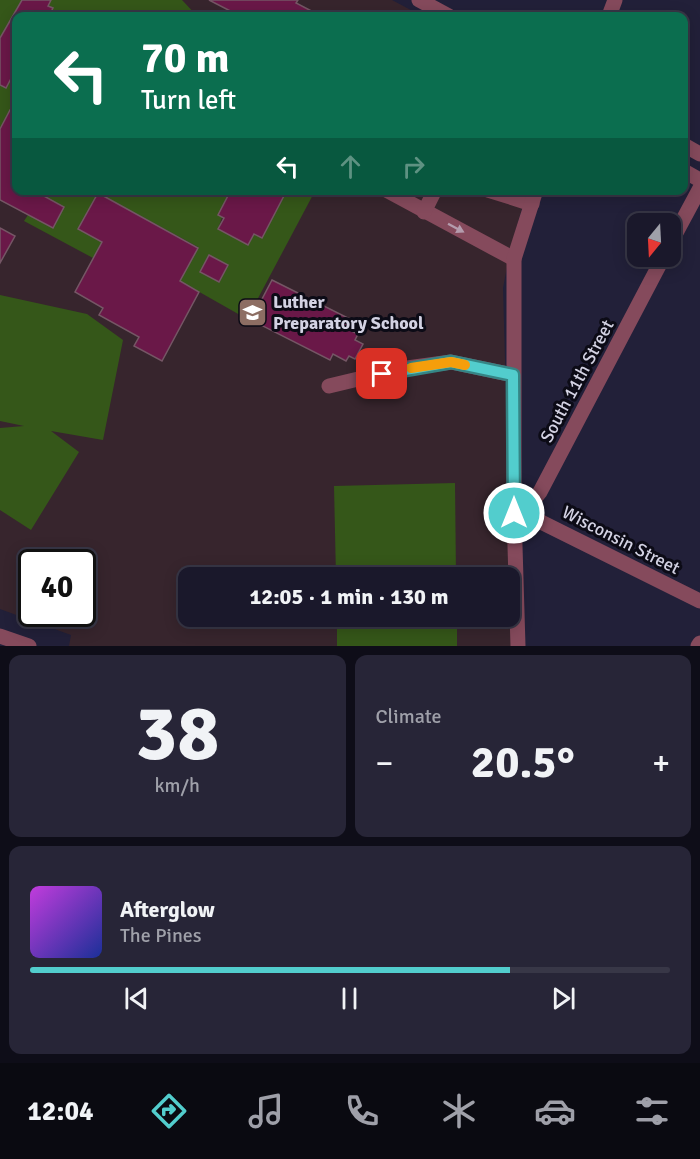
<!DOCTYPE html>
<meta charset="utf-8">
<style>
body{margin:0;font-family:Signika,sans-serif;background:#272537;color:#f1f3f6;height:100vh;display:flex;flex-direction:column;font-size:22px;white-space:nowrap}
*{box-sizing:border-box;margin:0}
p{font-size:20px;color:#9fa0a9}
.icon{flex:none;width:33px;height:33px;fill:none;stroke:currentColor;stroke-width:2;stroke-linecap:round;stroke-linejoin:round}
.map{position:relative;height:646px;overflow:hidden}
.drawer{display:flex;flex-direction:column;gap:9px;padding:9px;background:#0e0d18;flex:1}
.drawer>*{flex:none}
.guide{position:absolute;left:12px;top:12px;width:676px;height:183px;border-radius:12px;box-shadow:0 3px 15px #0003,0 0 0 2px #383747;background:#0b6e4f;color:#fff;overflow:hidden}
.needle{width:39px;rotate:198deg}
.tools{position:absolute;left:627px;top:213px;display:grid;gap:12px}
.tools a{display:grid;place-items:center;width:54px;height:54px;border-radius:12px;background:#1a182b;box-shadow:0 3px 15px #0003,0 0 0 2px #383747;font-size:30px}
.speed{position:absolute;left:18px;top:549px;display:flex;gap:12px;font-size:30px;font-weight:700;text-align:center}
.speed>*{display:grid;place-content:center;width:78px;height:78px;border-radius:50%;background:#1a182b;box-shadow:0 3px 15px #0003,0 0 0 2px #383747;line-height:1}
.speed .limit{border:3px solid #111;border-radius:9px;background:#fff;color:#111}
.pin{position:absolute;display:grid;place-items:center;width:51px;height:51px;color:#fff;margin:-26px;border-radius:12px;box-shadow:0 3px 9px #0006}
.me{position:absolute;width:66px;margin:-33px;rotate:0deg;stroke-linejoin:round;filter:drop-shadow(0 0 4px #0008)}
.turn{display:flex;align-items:center;gap:21px;height:126px;padding:0 30px;font-size:27px}
.turn .icon{width:78px;height:78px;stroke-width:2.5}
.turn b{display:block;font-size:42px;line-height:51px}
.lanes{display:flex;align-items:center;height:57px;padding:0 30px;background:#0003;justify-content:center;gap:30px;direction:ltr}
.lanes .off{opacity:.35}
.big{font-size:45px;font-weight:700;line-height:1.1}
.drawer .card{flex:1;display:flex;flex-direction:column;justify-content:center;gap:9px;min-width:0;padding:0 21px;border-radius:12px;background:#272537}
.drawer .dial{align-items:center;gap:0}
.dial b{font-size:78px;line-height:1}
.song{display:flex;align-items:center;gap:18px}
.cover{width:72px;height:72px;border-radius:9px;background:linear-gradient(135deg,hsl(290 70% 55%),hsl(230 70% 35%))}
.played{height:6px;border-radius:3px;background:linear-gradient(90deg,#52cdcd 75%,#383747 75%)}
.keys{display:flex;justify-content:space-around;direction:ltr}
.heat{display:flex;justify-content:space-between;align-items:center;font-size:33px;direction:ltr}
.drawer .tiles{flex:1;display:grid;gap:9px;grid-template-columns:1fr 1fr}
.card:last-child{grid-column:span 2}
.trip{position:absolute;left:178px;top:567px;width:342px;height:60px;border-radius:12px;background:#1a182b;box-shadow:0 3px 15px #0003,0 0 0 2px #383747;font-weight:700;line-height:60px;text-align:center}
.tab-bar{display:flex;height:96px;justify-content:space-around;align-items:center;background:#0a0a11;color:#9fa0a9}
.tab-bar .icon{width:42px;height:42px}
.tab-bar .on{color:#52cdcd}
.tab-bar b{font-size:27px;color:#f1f3f6}
.map>svg:first-child{display:block}
.education{fill:#37252d;fill-rule:evenodd}
.green{fill:#355719;fill-rule:evenodd}
.building{fill:#6a1848;stroke:#755665;stroke-width:1.5}
.lines{fill:none;stroke-linecap:round;stroke-linejoin:round}
.minor{stroke:#854a5c;stroke-width:15}
.oneway{fill:#b49cad}
.route-casing{stroke:#358585;stroke-width:15}
.route{stroke:#52cdcd;stroke-width:10}
.slow{stroke:#f59e0b;stroke-width:10}
.labels{text-anchor:middle;dominant-baseline:central;stroke-width:6;stroke-linejoin:round;paint-order:stroke}
.poi-label{font-size:18px;font-weight:bold;fill:#d3d2e3;stroke:#0c0b16;text-anchor:start}
.street-label{font-size:18px;fill:#d3d2e3;stroke:#0c0b16}
</style>
<div class="map">
<svg width="700" height="646" viewBox="0 0 700 646">
<rect width="100%" height="100%" fill="#222039"/>
<path class="education" d="M0,0H392L422,16H16V190L527,191L511,246L503,288L513,646H69L71,635L0,609ZM32,562H82V614H32ZM189,578H510V616H189Z"/>
<g class="green">
<path d="M0,0H22L0,38Z"/>
<path d="M51,0H182L197,16H49L53,8L48,6Z"/>
<path d="M16,69V113L10,110L0,129V85L6,88Z"/>
<path d="M33,191H231L218,229L248,244L254,234L262,238L287,191H315L247,319L180,281L198,247L98,193L78,229L102,242L93,258L24,221L28,215L53,228L64,207ZM209,255L228,265L219,282L200,272Z"/>
<path d="M0,295L87,314L123,340L103,440L51,431L79,452L31,530L0,510V428L24,426L0,421Z"/>
<path d="M455,483L456,577H336L334,486Z"/>
<rect x="337" y="617" width="120" height="29"/>
</g>
<g class="building">
<path d="M22,0H51L48,6L53,8L49,16H16V69L6,88L0,85V38Z"/>
<path d="M209,0H298L296,3L321,16H240Z"/>
<path d="M10,110L16,113V190H33L64,207L53,228L0,200V129Z"/>
<path d="M231,190H287L262,238L254,234L248,245L218,229L224,218L218,215Z"/>
<path d="M98,193L198,248L180,281L199,292L162,361L134,346L139,337L99,315L103,308L75,292L102,242L78,229Z"/>
<path d="M0,228L15,236L0,263Z"/>
<path d="M209,255L228,265L219,282L200,272Z"/>
<path d="M272,280L352,320L347,329L358,334L355,340L363,344L355,359L349,356L346,361L333,354L330,360L251,320Z"/>
</g>
<g class="lines">
<g class="minor">
<path d="M419,0L449,16"/>
<path d="M609,16L615,0"/>
<path d="M684,145L700,154"/>
<path d="M684,171L700,180"/>
<path d="M386,190L514,259"/>
<path d="M488,190L532,204"/>
<path d="M424,212L435,190"/>
<path d="M670,244L700,188"/>
<path d="M329,386L400,369L451,362L513,375"/>
<path d="M527,508L541,522L700,601"/>
<path d="M514,513L527,508L540,492L664,256"/>
<path d="M0,636L29,646"/>
<path d="M518,646L514,513V259L536,190"/>
<path d="M698,646L700,643"/>
</g>
</g>
<defs><path id="oneway-solid" d="M-6-.8H1V-3.2L6.5 0L1 3.2V.8H-6Z" transform="scale(1.5)"/></defs>
<use class="oneway" href="#oneway-solid" transform="translate(456 228) rotate(28)"/>
<g class="lines">
<defs>
<path id="route" d="M382,374L451,362L513,375L514,513"/>
</defs>
<use href="#route" class="route-casing"/>
<use href="#route" class="route"/>
<path class="slow" d="M411,368L451,362L465,365"/>
</g>
<defs>
<symbol id="school-square" viewBox="-11 -11 22 22"><rect x="-9" y="-9" width="18" height="18" rx="4" fill="#8d6e63" stroke="#0c0b16"/><path d="M0-5L7-2L0 1L-7-2ZM-4 1L0 2.5L4 1V4Q0 6-4 4Z" fill="#fff"/></symbol>
</defs>
<g fill-rule="evenodd">
<use href="#school-square" x="236" y="296" width="33" height="33"/>
</g>
<g class="labels">
<g class="poi-label">
<text x="273" y="302">Luther<tspan x="273" dy="21">Preparatory School</tspan></text>
</g>
<g class="street-label">
<text transform="translate(577 381) rotate(-62)">South 11th Street</text>
<text transform="translate(621 540) rotate(27)">Wisconsin Street</text>
</g>
</g>
</svg>
<div class="tools">
<a><svg class="needle" viewBox="-14 -14 28 28"><path d="M0-13l5 13h-10z" fill="#e53935"/><path d="M0 13l5-13h-10z" fill="#9fa0a9"/></svg></a>
</div>
<div class="speed"><div class="limit">40</div></div>
<div class="pin" style="left:382px;top:374px;background:#d93025"><svg class="icon" aria-label="arrive" viewBox="0 0 24 24"><path d="M6 21V4h12l-3 4 3 4H6"/></svg></div>
<svg class="me" style="left:514px;top:513px" viewBox="-20 -20 40 40"><circle r="17" fill="#52cdcd" stroke="#fff" stroke-width="3"/><path d="M0-11L8 9 0 5-8 9z" fill="#fff"/></svg>
<div class="trip">12:05 · 1 min · 130 m</div>
<div class="guide">
<div class="turn"><svg class="icon" aria-label="left" viewBox="0 0 24 24"><path d="M17 20v-9H6M10 6l-5 5 5 5"/></svg><div><b>70 m</b>Turn left</div></div>
<div class="lanes"><svg class="icon" aria-label="left" viewBox="0 0 24 24"><path d="M17 20v-9H6M10 6l-5 5 5 5"/></svg><svg class="icon off" aria-label="ahead" viewBox="0 0 24 24"><path d="M12 20V5M6 11l6-6 6 6"/></svg><svg class="icon off" aria-label="right" viewBox="0 0 24 24"><path d="M7 20v-9h11M14 6l5 5-5 5"/></svg></div>
</div>
</div>
<section class="drawer">
<div class="tiles">
<div class="card dial"><b>38</b><p>km/h</p></div>
<div class="card"><p>Climate</p>
<div class="heat"><a>−</a><b class="big">20.5°</b><a>+</a></div>
</div>
<div class="card">
<div class="song"><i class="cover"></i><div><b>Afterglow</b><p>The Pines</p></div></div>
<div class="played"></div>
<div class="keys"><svg class="icon" aria-label="previous" viewBox="0 0 24 24"><path d="M18 5L8 12l10 7zM5 5v14"/></svg><svg class="icon" aria-label="pause" viewBox="0 0 24 24"><path d="M8 5v14M16 5v14"/></svg><svg class="icon" aria-label="next" viewBox="0 0 24 24"><path d="M6 5l10 7-10 7zM19 5v14"/></svg></div>
</div>
</div>
</section>
<nav class="tab-bar">
<b>12:04</b>
<svg class="icon on" aria-label="directions" viewBox="0 0 24 24"><path d="M12 3l9 9-9 9-9-9zM9 14v-3h6M13 9l2 2-2 2"/></svg>
<svg class="icon" aria-label="music" viewBox="0 0 24 24"><path d="M9 18V5l10-2v13"/><circle cx="6" cy="18" r="3"/><circle cx="16" cy="16" r="3"/></svg>
<svg class="icon" aria-label="phone" viewBox="0 0 24 24"><path d="M5 4h4l2 5-3 2q2 4 5 5l2-3 5 2v4C11 20 4 13 5 4z"/></svg>
<svg class="icon" aria-label="climate" viewBox="0 0 24 24"><path d="M12 3v18M4 7l16 10M4 17L20 7"/></svg>
<svg class="icon" aria-label="car" viewBox="0 0 24 24"><path d="M5 17H2v-5l4-1 3-4h7l3 4 3 1v5h-3M9 17h6M6 11h13"/><circle cx="7" cy="17" r="2"/><circle cx="17" cy="17" r="2"/></svg>
<svg class="icon" aria-label="filters" viewBox="0 0 24 24"><path d="M4 7h16M4 17h16"/><circle cx="9" cy="7" r="2"/><circle cx="15" cy="17" r="2"/></svg>
</nav>
